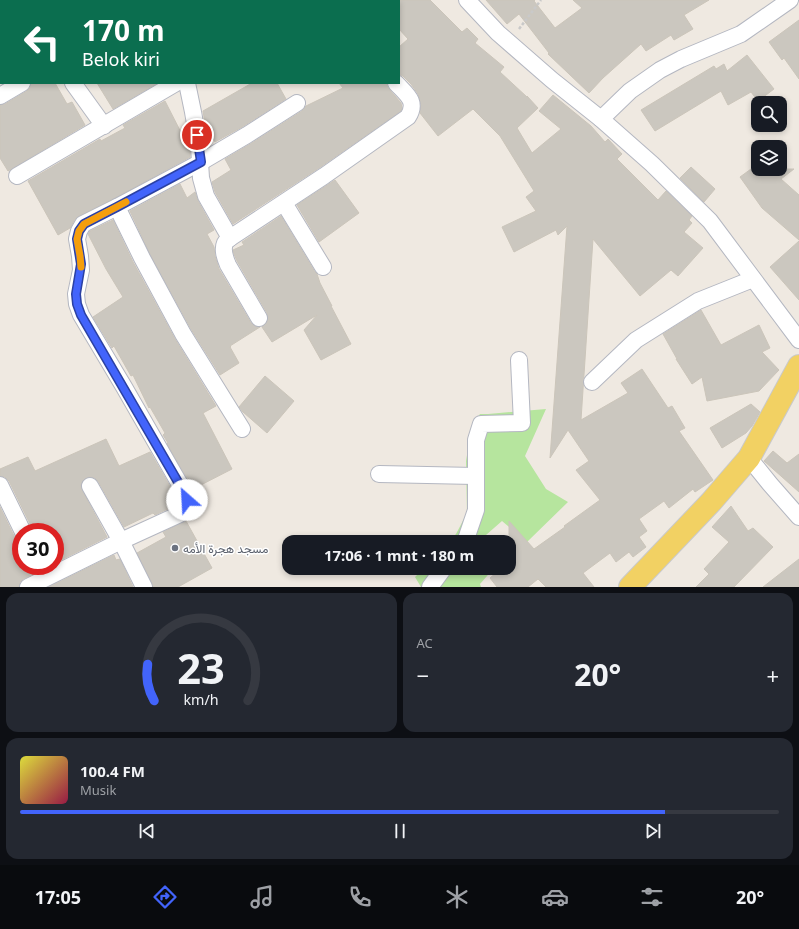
<!DOCTYPE html>
<html lang="id">
<meta charset="utf-8">
<style>
body{margin:0;font-family:"Noto Sans",Vazirmatn,sans-serif;background:#242831;color:#f1f3f6;height:100vh;display:flex;flex-direction:column;font-size:15px;white-space:nowrap}
*{box-sizing:border-box;margin:0}
p{font-size:13px;color:#9ea1a6}
.icon{flex:none;width:22px;height:22px;fill:none;stroke:currentColor;stroke-width:2;stroke-linecap:round;stroke-linejoin:round}
.map{position:relative;height:587px;overflow:hidden}
.panel{display:flex;flex-direction:column;gap:6px;padding:6px;background:#0d0f14;flex:1}
.panel>*{flex:none}
.hud{position:absolute;left:0px;top:0px;width:400px;height:84px;box-shadow:0 2px 6px #0003;background:#0b6e4f;color:#fff;overflow:hidden}
.fabs{position:absolute;left:751px;top:96px;display:grid;gap:8px}
.fabs a{display:grid;place-items:center;width:36px;height:36px;border-radius:8px;background:#171b24;box-shadow:0 2px 6px #0003;font-size:20px}
.speed{position:absolute;left:12px;top:523px;display:flex;gap:8px;font-size:20px;font-weight:700;text-align:center}
.speed>*{display:grid;place-content:center;width:52px;height:52px;border-radius:50%;background:#171b24;box-shadow:0 2px 6px #0003;line-height:1}
.speed .limit{border:6px solid #d22;background:#fff;color:#111}
.pin{position:absolute;display:grid;place-items:center;width:34px;height:34px;color:#fff;margin:-17px;border:2px solid #fff;border-radius:50%;box-shadow:0 1px 4px #0007}
.me{position:absolute;width:44px;margin:-22px;rotate:334deg;stroke-linejoin:round;filter:drop-shadow(0 0 3px #0008)}
.turn{display:flex;align-items:center;gap:14px;height:84px;padding:0 16px;font-size:18px}
.turn .icon{width:52px;height:52px;stroke-width:2.5}
.turn b{display:block;font-size:28px;line-height:34px}
.big{font-size:30px;font-weight:700;line-height:1.1}
.panel .widget{flex:1;display:flex;flex-direction:column;justify-content:center;gap:6px;min-width:0;padding:0 14px;border-radius:12px;background:#242831}
.panel .dial{align-items:center;gap:0}
.dial svg{height:104px;overflow:visible;fill:none;stroke:#363941;stroke-width:7;stroke-linecap:round;text-anchor:middle}
.dial text{fill:#f1f3f6;stroke:none}
.song{display:flex;align-items:center;gap:12px}
.cover{width:48px;height:48px;border-radius:6px;background:linear-gradient(135deg,hsl(60 70% 55%),hsl(340 70% 35%))}
.played{height:4px;border-radius:2px;background:linear-gradient(90deg,#4264fb 85%,#363941 85%)}
.keys{display:flex;justify-content:space-around;direction:ltr}
.heat{display:flex;justify-content:space-between;align-items:center;font-size:22px;direction:ltr}
.panel .tiles{flex:1;display:grid;gap:6px;grid-template-columns:1fr 1fr}
.widget:last-child{grid-column:span 2}
.trip{position:absolute;left:282px;top:535px;width:234px;height:40px;border-radius:12px;background:#171b24;box-shadow:0 2px 6px #0003;font-weight:700;line-height:40px;text-align:center}
.tabs{display:flex;height:64px;justify-content:space-around;align-items:center;background:#090b0e;color:#9ea1a6}
.tabs .icon{width:28px;height:28px}
.tabs .active{color:#4264fb}
.tabs b{font-size:18px;color:#f1f3f6}
.map>svg:first-child{display:block}
.green{fill:#b6e59e}
.building{fill:#cbc7bf;stroke:#cbc5ba}
.lines{fill:none;stroke-linecap:round;stroke-linejoin:round}
.minor-casing{stroke:#b4b7c1;stroke-width:18}
.primary-casing{stroke:#c9c9c9;stroke-width:24}
.path{stroke:#c9c9c9;stroke-width:2.5;stroke-dasharray:3 2;stroke-linecap:butt}
.minor{stroke:#fff;stroke-width:16}
.primary{stroke:#f2d163;stroke-width:22}
.route-casing{stroke:#2b41a3;stroke-width:10}
.route{stroke:#4264fb;stroke-width:7}
.slow{stroke:#f59e0b;stroke-width:7}
.worship-dot{fill:#6b7280;stroke:#fff;stroke-width:1.5}
.labels{text-anchor:middle;dominant-baseline:central;stroke-width:3;stroke-linejoin:round;paint-order:stroke}
.worship-label{font-size:12px;fill:#5b616d;stroke:#fff;text-anchor:start}
</style>
<div class="map">
<svg width="799" height="587" viewBox="0 0 799 587">
<rect width="100%" height="100%" fill="#efe9e1"/>
<g class="green">
<path d="M546,409L525,456L546,489L568,502L527,542L502,521L478,542H449L456,534L467,513L466,461L472,425L480,414H488Z"/>
<path d="M424,568H494L480,584L481,587H421L415,577Z"/>
</g>
<g class="building">
<path d="M399,0H430L462,32L467,28L478,39L475,43L504,67L500,72L527,97V96L538,108L517,128L532,153L561,129L539,111L553,95L591,126L605,142L608,139L622,154L617,159L658,200L666,191L692,216L689,220L692,223L684,232L703,248L678,276L671,270L640,296L593,239L581,420L628,393L621,383L642,369L668,408L672,406L685,428L679,431L713,480L695,492L693,489L669,508L664,501L639,519L647,531L639,537L646,547L633,557L629,552L616,562L610,553L583,573L594,587H546L538,579L528,587H497L490,578L502,568H509V521L534,549L565,527L564,526L600,500L576,470L589,461L568,430L550,458L567,226L558,235L556,230L514,252L502,227L536,211L526,197L534,191L500,136L473,109L438,136L420,113L421,105L418,94L411,84L403,76L399,74V47L408,39L399,29Z"/>
<path d="M486,0H535L534,1L555,28L582,8L573,0H709L684,15L693,29L674,40L671,35L646,51L641,44L603,78L589,93L548,54L549,53L519,14L507,24Z"/>
<path d="M799,20V79L784,58L782,60L769,42Z"/>
<path d="M747,55L774,89L758,101L751,92L728,105L721,91L655,131L641,110L714,66L716,69L724,64L727,71Z"/>
<path d="M31,83H55L67,104L72,102L85,125L8,171L0,158V105L5,104L27,91L30,88Z"/>
<path d="M97,83H156V84L113,109Z"/>
<path d="M252,83H277L286,99L242,127L215,142L205,123L203,111Z"/>
<path d="M339,83H387V86L389,89L401,103L402,108L401,111L319,168L233,224L215,192L212,182L231,170L225,159L252,143L302,111L306,106L343,88Z"/>
<path d="M165,101L190,150V157L113,199L79,216L75,219L70,228L58,235L28,181L100,139L101,141L125,128L123,125Z"/>
<path d="M691,167L715,189L704,202L680,178Z"/>
<path d="M751,169H794L781,179L799,195V240L762,208L740,177Z"/>
<path d="M335,180L359,213L319,242L297,205Z"/>
<path d="M180,184L187,198L195,192L198,201L214,230L207,234L214,247L215,256L219,269L251,323L255,326L260,327L230,346L231,347H230L239,363L220,375L191,329L150,254L130,211Z"/>
<path d="M281,216L315,272L317,274L320,283L332,306H331L351,344L321,360L304,330L317,315L272,342L262,327L267,322L268,318L267,313L237,261L234,254L233,250L244,245L242,242Z"/>
<path d="M113,220L133,262L175,339L216,406L203,413L232,469L193,489L167,444L168,443L163,435L165,433L150,407L149,408L133,375L131,376L114,346L112,348L93,317L123,297L106,269L88,234L90,231Z"/>
<path d="M799,241V300L770,267Z"/>
<path d="M701,310L721,345L759,325L770,348L762,352L779,370L759,391L707,401L702,377L692,384L676,359H677L663,334Z"/>
<path d="M265,376L294,401L267,433L243,412L239,407Z"/>
<path d="M751,404L760,412L752,426L746,433L722,448L710,428Z"/>
<path d="M106,439L119,466L150,452L177,498L176,504L174,506L155,515L153,513L124,527L98,481L95,478L90,477L86,478L82,482L81,486L82,490L107,537L55,563V532H32V528L9,481L5,477L0,476V469L28,457L35,471Z"/>
<path d="M773,451L787,463L799,454V492L764,461Z"/>
<path d="M731,506L748,531L753,528L773,547L734,587H696L709,574L704,569L729,542L712,527Z"/>
<path d="M0,507L14,536L17,540L21,541V566H49L23,579L20,582L19,587H0Z"/>
<path d="M186,521L212,568L178,587H153L152,583L137,553L166,537L163,532Z"/>
<path d="M114,555L116,560L120,559L133,587H49Z"/>
<path d="M799,559V587H763Z"/>
</g>
<g class="lines">
<defs>
<g id="minor">
<path d="M167,0L168,1"/>
<path d="M228,0V1"/>
<path d="M319,0L320,1"/>
<path d="M467,0L498,33L552,80L601,119L652,164L710,221L799,340"/>
<path d="M305,1L307,0"/>
<path d="M73,83L104,126"/>
<path d="M187,83L193,112L199,146L201,178L206,196L230,238C228,240 226,241 225,243C222,250 225,258 228,265L259,318"/>
<path d="M0,96L22,83"/>
<path d="M601,119L630,91L660,70L681,59L741,34L790,0"/>
<path d="M17,176L176,83"/>
<path d="M284,203L323,267"/>
<path d="M230,238L324,176L408,117C418,101 406,94 396,83"/>
<path d="M592,382L636,340L698,301L753,279"/>
<path d="M242,429L183,334L142,258L117,207L201,162L247,135L297,103"/>
<path d="M749,458L770,484L799,517"/>
<path d="M379,474L475,476"/>
<path d="M0,485L23,532"/>
<path d="M90,486L121,541L144,587"/>
<path d="M465,542L476,510V440L481,424L522,423L519,360"/>
<path d="M28,587L121,541L180,514C185,509 187,503 186,495L124,387L81,315L77,304L76,294L81,270L80,256L77,239L79,231L83,224L117,207"/>
<path d="M430,587L444,568"/>
</g>
<path id="primary" d="M630,587L711,502L749,458L799,366"/>
</defs>
<use href="#minor" class="minor-casing"/>
<use href="#primary" class="primary-casing"/>
<path class="path" d="M519,29L541,0"/>
<use href="#minor" class="minor"/>
<use href="#primary" class="primary"/>
</g>
<g class="lines">
<defs>
<path id="route" d="M187,500L186,496L178,482L81,315L77,304L76,294L81,264L77,239L79,231L84,224L117,207L201,162L197,135"/>
</defs>
<use href="#route" class="route-casing"/>
<use href="#route" class="route"/>
<path class="slow" d="M81,267L80,256L77,239L79,231L84,224L126,202"/>
</g>
<circle class="worship-dot" cx="175" cy="548" r="4"/>
<g class="labels">
<g class="worship-label">
<text x="183" y="548">مسجد هجرة الأمه</text>
</g>
</g>
</svg>
<div class="fabs">
<a><svg class="icon" aria-label="search" viewBox="0 0 24 24"><circle cx="10" cy="10" r="6"/><path d="M15 15l6 6"/></svg></a>
<a><svg class="icon" aria-label="layers" viewBox="0 0 24 24"><path d="M12 4l9 5-9 5-9-5zM3 14l9 5 9-5"/></svg></a>
</div>
<div class="speed"><div class="limit">30</div></div>
<div class="pin" style="left:197px;top:135px;background:#d93025"><svg class="icon" aria-label="arrive" viewBox="0 0 24 24"><path d="M6 21V4h12l-3 4 3 4H6"/></svg></div>
<svg class="me" style="left:187px;top:500px" viewBox="-20 -20 40 40"><circle r="19" fill="#fff"/><path d="M0-13L10 11 0 6-10 11z" fill="#4264fb"/></svg>
<div class="trip">17:06 · 1 mnt · 180 m</div>
<div class="hud">
<div class="turn"><svg class="icon" aria-label="left" viewBox="0 0 24 24"><path d="M17 20v-9H6M10 6l-5 5 5 5"/></svg><div><b>170 m</b>Belok kiri</div></div>
</div>
</div>
<section class="panel">
<div class="tiles">
<div class="widget dial"><svg viewBox="0 0 100 80">
<path d="M14 69A42 42 0 1 1 86 69"/>
<path d="M14 69A42 42 0 0 1 9 41" stroke="#4264fb"/>
<text x="50" y="56" font-size="32" font-weight="700">23</text>
<text x="50" y="72" font-size="11">km/h</text>
</svg></div>
<div class="widget"><p>AC</p>
<div class="heat"><a>−</a><b class="big">20°</b><a>+</a></div>
</div>
<div class="widget">
<div class="song"><i class="cover"></i><div><b>100.4 FM</b><p>Musik</p></div></div>
<div class="played"></div>
<div class="keys"><svg class="icon" aria-label="previous" viewBox="0 0 24 24"><path d="M18 5L8 12l10 7zM5 5v14"/></svg><svg class="icon" aria-label="pause" viewBox="0 0 24 24"><path d="M8 5v14M16 5v14"/></svg><svg class="icon" aria-label="next" viewBox="0 0 24 24"><path d="M6 5l10 7-10 7zM19 5v14"/></svg></div>
</div>
</div>
</section>
<nav class="tabs">
<b>17:05</b>
<svg class="icon active" aria-label="directions" viewBox="0 0 24 24"><path d="M12 3l9 9-9 9-9-9zM9 14v-3h6M13 9l2 2-2 2"/></svg>
<svg class="icon" aria-label="music" viewBox="0 0 24 24"><path d="M9 18V5l10-2v13"/><circle cx="6" cy="18" r="3"/><circle cx="16" cy="16" r="3"/></svg>
<svg class="icon" aria-label="phone" viewBox="0 0 24 24"><path d="M5 4h4l2 5-3 2q2 4 5 5l2-3 5 2v4C11 20 4 13 5 4z"/></svg>
<svg class="icon" aria-label="climate" viewBox="0 0 24 24"><path d="M12 3v18M4 7l16 10M4 17L20 7"/></svg>
<svg class="icon" aria-label="car" viewBox="0 0 24 24"><path d="M5 17H2v-5l4-1 3-4h7l3 4 3 1v5h-3M9 17h6M6 11h13"/><circle cx="7" cy="17" r="2"/><circle cx="17" cy="17" r="2"/></svg>
<svg class="icon" aria-label="filters" viewBox="0 0 24 24"><path d="M4 7h16M4 17h16"/><circle cx="9" cy="7" r="2"/><circle cx="15" cy="17" r="2"/></svg>
<b>20°</b>
</nav>
